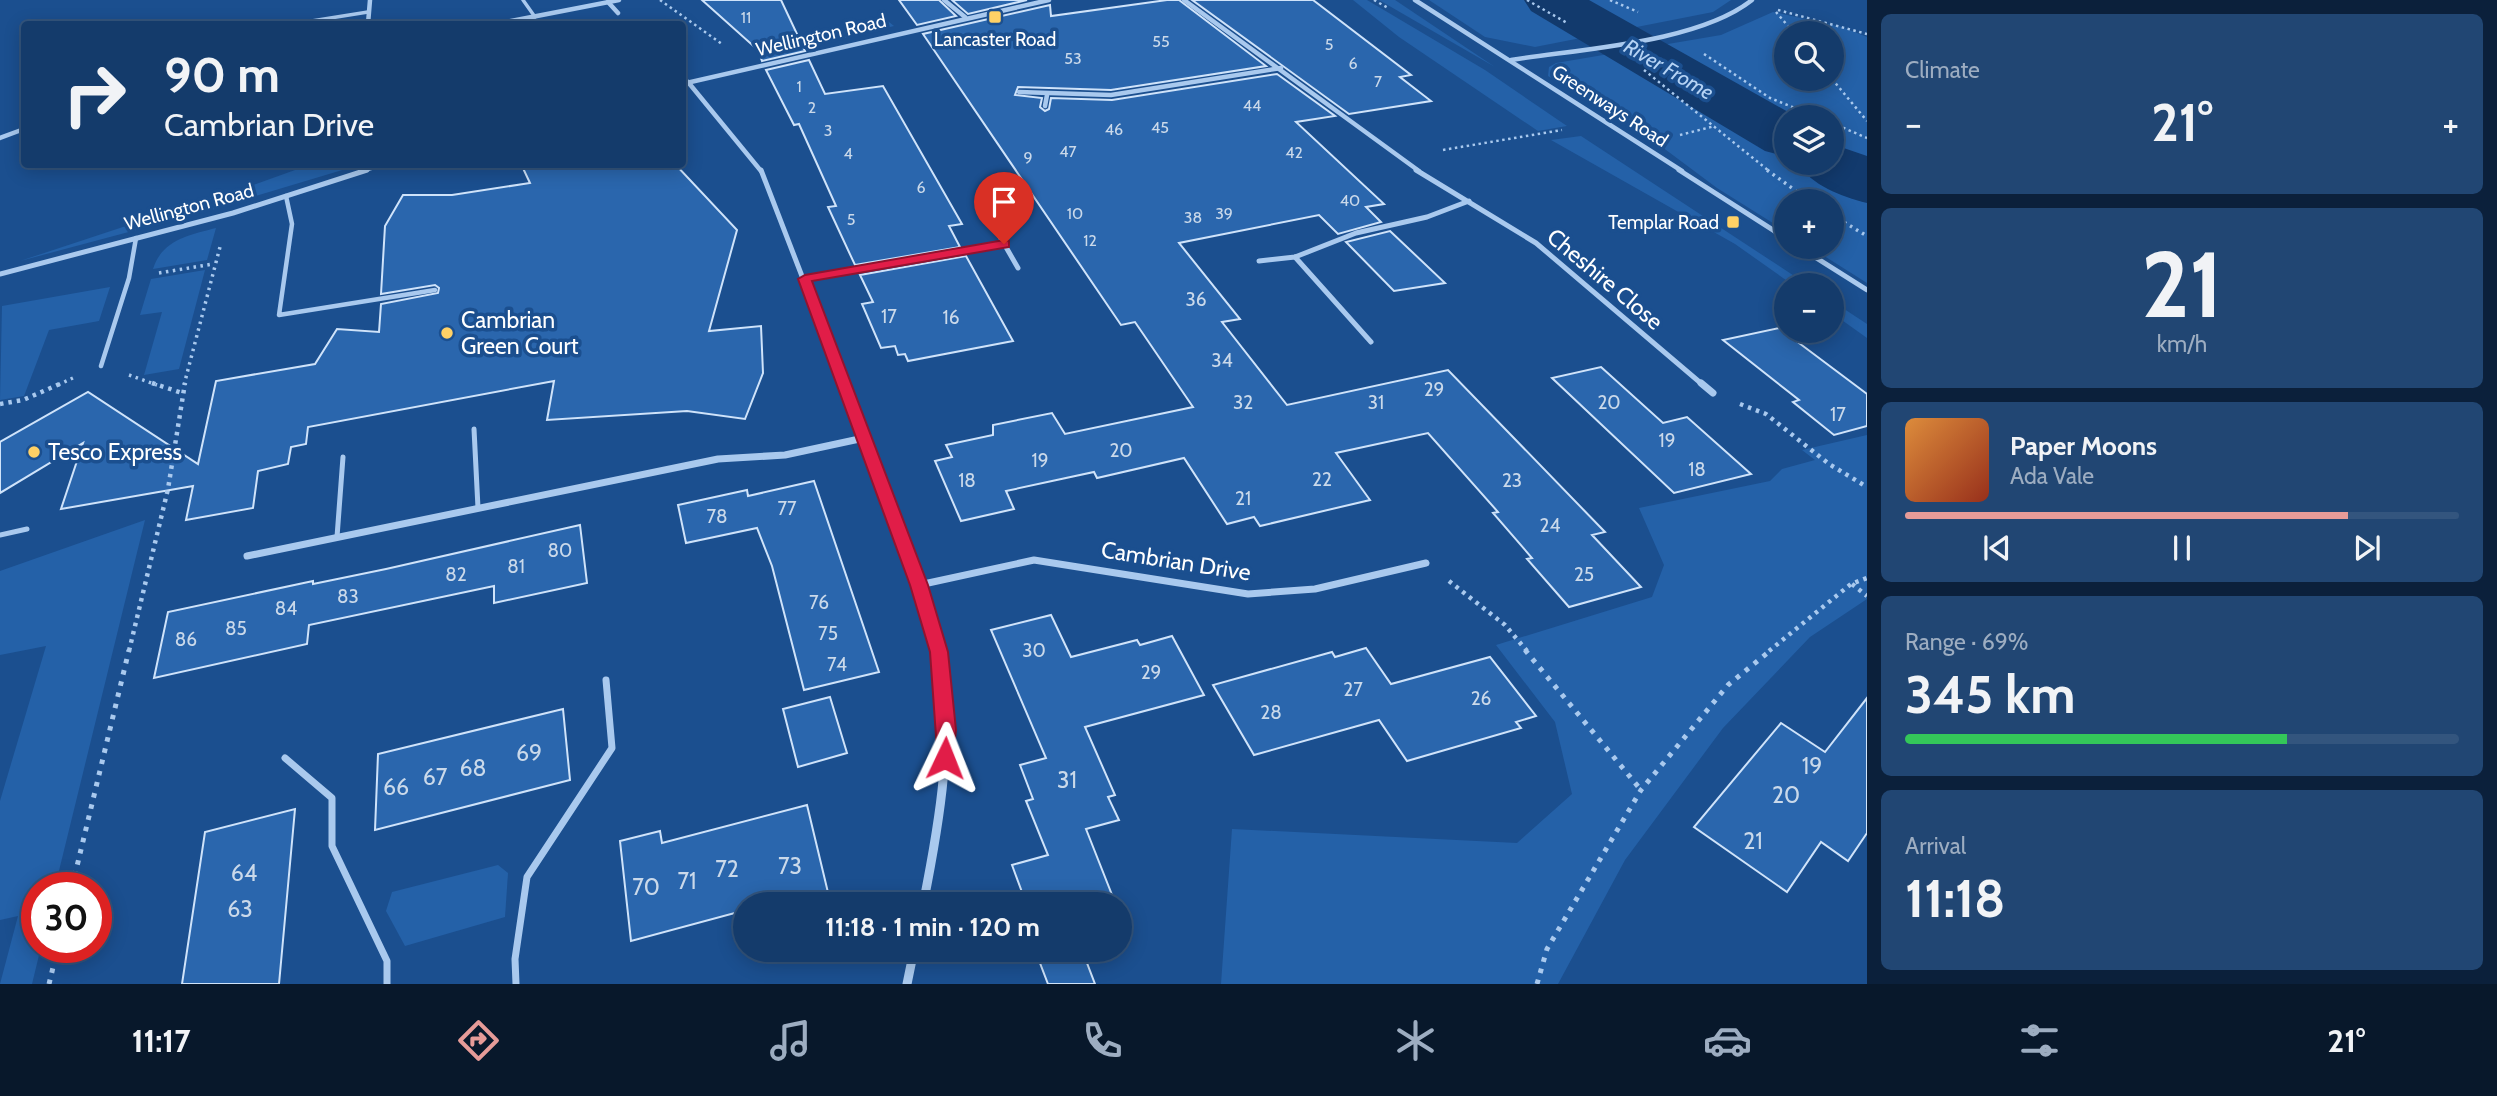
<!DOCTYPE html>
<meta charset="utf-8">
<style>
body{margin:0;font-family:Cabin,sans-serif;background:#214673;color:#f1f3f6;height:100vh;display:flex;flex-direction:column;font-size:26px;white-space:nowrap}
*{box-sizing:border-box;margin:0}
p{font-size:23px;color:#9dadc1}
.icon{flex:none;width:38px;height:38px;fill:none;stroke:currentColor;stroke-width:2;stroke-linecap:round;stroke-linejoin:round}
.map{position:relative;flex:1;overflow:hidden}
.details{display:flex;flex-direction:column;gap:14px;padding:14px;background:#0b203b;width:630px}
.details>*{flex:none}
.guide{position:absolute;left:21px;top:21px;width:665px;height:147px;border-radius:7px;box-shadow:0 4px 18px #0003,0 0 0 2px #33557e;background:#143b6b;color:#f1f3f6;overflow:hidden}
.controls{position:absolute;left:1774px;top:21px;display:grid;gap:14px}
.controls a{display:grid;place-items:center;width:70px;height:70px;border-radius:50%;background:#143b6b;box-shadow:0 4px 18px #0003,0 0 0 2px #33557e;font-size:35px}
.speed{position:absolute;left:21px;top:872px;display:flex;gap:14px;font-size:35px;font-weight:700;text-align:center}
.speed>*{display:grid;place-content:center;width:91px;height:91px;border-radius:50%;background:#143b6b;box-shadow:0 4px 18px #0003,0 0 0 2px #33557e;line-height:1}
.speed .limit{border:10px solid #d22;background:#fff;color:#111}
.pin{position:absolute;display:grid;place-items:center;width:60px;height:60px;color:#fff;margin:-72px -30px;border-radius:50% 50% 50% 0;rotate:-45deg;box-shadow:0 0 7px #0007}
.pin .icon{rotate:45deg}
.me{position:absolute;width:77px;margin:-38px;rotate:2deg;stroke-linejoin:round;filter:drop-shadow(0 0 5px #0008)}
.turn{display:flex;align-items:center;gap:24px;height:147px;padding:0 28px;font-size:32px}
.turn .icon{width:91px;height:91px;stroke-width:2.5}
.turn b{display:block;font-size:49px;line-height:60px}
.big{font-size:52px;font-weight:700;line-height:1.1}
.details .card{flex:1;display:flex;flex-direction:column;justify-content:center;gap:10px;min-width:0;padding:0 24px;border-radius:10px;background:#214673}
.details .dial{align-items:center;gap:0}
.dial b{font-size:91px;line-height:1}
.song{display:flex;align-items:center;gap:21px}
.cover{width:84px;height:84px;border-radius:10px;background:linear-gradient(135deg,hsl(30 70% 55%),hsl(10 70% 35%))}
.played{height:7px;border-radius:4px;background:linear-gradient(90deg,#e69b98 80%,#33557e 80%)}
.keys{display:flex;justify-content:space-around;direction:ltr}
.heat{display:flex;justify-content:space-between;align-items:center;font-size:38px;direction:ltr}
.charge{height:10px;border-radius:5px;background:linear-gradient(90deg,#34c759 69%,#33557e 0)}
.trip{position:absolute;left:733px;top:892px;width:399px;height:70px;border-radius:35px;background:#143b6b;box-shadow:0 4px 18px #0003,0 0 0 2px #33557e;font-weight:700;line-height:70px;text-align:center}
.dock{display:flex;height:112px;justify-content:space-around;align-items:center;background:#08182b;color:#9dadc1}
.dock .icon{width:49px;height:49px}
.dock .active{color:#e69b98}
.dock b{font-size:32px;color:#f1f3f6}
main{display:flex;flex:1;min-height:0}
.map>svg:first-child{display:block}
.green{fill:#2461a8;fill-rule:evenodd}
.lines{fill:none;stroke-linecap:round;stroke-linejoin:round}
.river{fill:#123a6d;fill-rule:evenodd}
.building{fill:#2a66ad;stroke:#cfe3fa;stroke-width:2}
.path-far3{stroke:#a9c9ee;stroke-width:2.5;stroke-dasharray:2.5 3.5;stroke-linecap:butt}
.path-far2{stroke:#a9c9ee;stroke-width:3.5;stroke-dasharray:2.5 4.5;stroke-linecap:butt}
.path-far1{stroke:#a9c9ee;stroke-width:4.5;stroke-dasharray:3.5 5;stroke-linecap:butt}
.path{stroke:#a9c9ee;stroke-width:5;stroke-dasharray:4.5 7;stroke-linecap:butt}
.lane-far3{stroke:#a9c9ee;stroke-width:3.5}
.lane-far2{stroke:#a9c9ee;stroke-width:4.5}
.lane-far1{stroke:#a9c9ee;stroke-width:5}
.lane{stroke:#a9c9ee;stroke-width:7}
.street-far3{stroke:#a9c9ee;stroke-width:4.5}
.street-far2{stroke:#a9c9ee;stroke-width:5}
.street-far1{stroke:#a9c9ee;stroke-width:7}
.street{stroke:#a9c9ee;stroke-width:9}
.route{fill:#e11d48;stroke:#92132f;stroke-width:2}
.poi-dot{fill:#ffd166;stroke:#1b4f8f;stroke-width:2.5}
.labels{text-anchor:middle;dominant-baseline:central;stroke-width:7;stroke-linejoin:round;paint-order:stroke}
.far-number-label{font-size:16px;fill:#cad9ea}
.far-street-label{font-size:19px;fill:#fff;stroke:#1b4f8f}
.far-poi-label{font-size:19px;fill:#fff;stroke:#1b4f8f}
.number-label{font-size:19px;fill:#cad9ea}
.far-water-label{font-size:21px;font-style:italic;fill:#b5d3f5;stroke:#1b4f8f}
.street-label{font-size:23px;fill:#fff;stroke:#1b4f8f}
.poi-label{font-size:23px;fill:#fff;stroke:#1b4f8f;text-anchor:start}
.near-number-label{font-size:23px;fill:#cad9ea}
</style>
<main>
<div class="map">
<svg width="1867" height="984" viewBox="0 0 1867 984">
<rect width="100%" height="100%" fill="#1b4f8f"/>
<g class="green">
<path d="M1353,0H1367L1485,70L1567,126L1538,131L1399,37Z"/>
<path d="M1379,0H1395L1495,67Z"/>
<path d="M1429,0H1731L1713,12L1535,47L1485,37Z"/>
<path d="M1773,12L1842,27L1867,37V283L1810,247H1832V201H1787V232L1717,188L1654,141L1548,76L1549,67L1556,63L1721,35ZM1787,33H1832V79H1787ZM1787,117H1832V163H1787Z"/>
<path d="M884,18L894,26L837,40L831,34Z"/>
<path d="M1581,136L1808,285H1793L1735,244L1551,140Z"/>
<path d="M309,165H359L246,199L248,187Z"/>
<path d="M229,192L226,206L20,261Z"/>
<path d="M216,228L207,260L153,269C162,240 189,235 216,228Z"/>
<path d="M205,270L179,369L144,375L162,312L140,315L151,279Z"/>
<path d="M110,287L99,321L49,330L24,396L0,400L2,306Z"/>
<path d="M1832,301L1867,324V338L1832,313Z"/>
<path d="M1867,435V599L1810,637L1723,728L1625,860L1558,984H1221L1232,829L1517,843L1572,794L1555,722L1496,645L1652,597L1664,565L1639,508L1770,481L1782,469L1815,460L1802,450Z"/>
<path d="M145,520L55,887H37V947H41L32,984H0L18,916L0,920V801L46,646L0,655V571Z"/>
<path d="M498,865L508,873L505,917L405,946L386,911L392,892Z"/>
</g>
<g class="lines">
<g class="river">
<path d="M1524,0H1589L1797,117H1787V157L1765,151L1531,11Z"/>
<path d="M1832,144L1867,156V203C1840,196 1813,186 1797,163H1832Z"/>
</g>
</g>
<g class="building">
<path d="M702,0H781L805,51L762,61L758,50Z"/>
<path d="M899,0H939L956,16L917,25Z"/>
<path d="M952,0H1027L968,14Z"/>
<path d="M1167,0H1179L1266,66L1111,90L1018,87L1015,95L1042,98L1040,107L1045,111L1049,109L1051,98L1112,100L1277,74L1335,116L1296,122L1384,204L1366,207L1381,222L1338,234L1319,215L1179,243L1240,319L1222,322L1287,405L1448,370L1605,532L1592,535L1641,587L1569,607L1527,559L1532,558L1493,513L1498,512L1428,433L1336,453L1370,500L1260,526L1254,517L1227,524L1184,458L1097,478L1094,472L1006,491L1014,509L961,521L935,461L952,457L946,445L993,435V425L1052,413L1065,434L1193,407L1135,322L1121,325L923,34L1050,5L1051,16Z"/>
<path d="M1192,0H1313L1411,75L1400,77L1431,101L1349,114Z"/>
<path d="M809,60L825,94L883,86L962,224L949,226L960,247L855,265L828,207L836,206L799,124L794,125L766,70Z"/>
<path d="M521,164H675L737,230L709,331L761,326L763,373L745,419L687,411L547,420L554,381L308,427L306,444L291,447L288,464L258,471L253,508L186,520L193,486L61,509L83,443L0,493V442L88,392L198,464L216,381L315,364L337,329L379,332L381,304L438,293L439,288L435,285L381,294L385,226L403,195H452L530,183Z"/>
<path d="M1390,231L1445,283L1394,291L1346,242Z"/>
<path d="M966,256L1013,341L908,361L905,354L898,355L895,346L881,348L862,304L873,302L860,275Z"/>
<path d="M1779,328L1867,394V426L1834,435L1793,402L1799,400L1723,340Z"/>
<path d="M1601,367L1663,423L1687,417L1751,474L1674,493L1552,378Z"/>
<path d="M814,481L879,672L804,690L772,566L757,528L686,543L678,505L747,490L748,496Z"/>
<path d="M580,525L587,583L494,603V586L309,625L307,644L154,678L168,612L313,581V584L386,569Z"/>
<path d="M1051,615L1071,657L1137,640L1140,645L1172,636L1204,695L1085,727L1115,795L1108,797L1119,820L1086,829L1116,905H1021L1026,903L1012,865L1048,855L1026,801L1033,799L1020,765L1046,758L991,630Z"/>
<path d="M1366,648L1391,684L1490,657L1536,716L1516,722L1521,728L1407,761L1379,720L1254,755L1213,685L1332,652L1335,657Z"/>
<path d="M830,697L847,753L798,767L783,709Z"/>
<path d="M1867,698V833L1848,861L1821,842L1787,892L1694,827L1781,723L1825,752Z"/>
<path d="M563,709L570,780L375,830L378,754Z"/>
<path d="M807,805L831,905H746V910L631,941L620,841L660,831L662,843Z"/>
<path d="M295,809L279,984H182L205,832Z"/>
<path d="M1035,950H1082L1095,984H1048Z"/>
</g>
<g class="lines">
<g class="path-far3">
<path d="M660,0L722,44"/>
<path d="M1374,0L1388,8"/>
<path d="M1527,0L1567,23"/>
<path d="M1610,0L1638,12"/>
<path d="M1778,10L1867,34"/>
<path d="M1776,12L1794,33"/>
<path d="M1704,54L1770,98L1817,117"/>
<path d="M1644,70L1769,171"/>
<path d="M1832,79L1867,121"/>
<path d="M1832,123L1867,138"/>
<path d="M1680,135L1715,126"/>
<path d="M1443,150L1562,130"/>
</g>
<g class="path-far2">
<path d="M1767,170L1810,201"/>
<path d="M1832,215L1867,236"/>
<path d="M159,273L213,264"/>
<path d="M129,375L157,385"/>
<path d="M58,385L75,377"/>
<path d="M184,385L220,247"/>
</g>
<g class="path-far1">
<path d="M152,383L182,393"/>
<path d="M0,404L23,400L62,383"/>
<path d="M1740,404L1766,414L1829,464L1867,487"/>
<path d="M1449,581L1505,625L1527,651"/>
<path d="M1852,584L1867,596"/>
<path d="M129,651L168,489L185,383"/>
<path d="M1769,651L1851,584L1867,578"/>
</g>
<g class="path">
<path d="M1525,650L1641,790"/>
<path d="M72,887L129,650"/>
<path d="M49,984L58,947"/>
<path d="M1537,984L1547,949L1641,790L1728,685L1771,650"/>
</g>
<g class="lane-far3">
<path d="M523,0L535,17"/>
<path d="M299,23L368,12"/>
</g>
<g class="lane-far2">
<path d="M286,196L292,224L279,315L435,290"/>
<path d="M101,366L129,278L136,238"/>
</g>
<g class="lane-far1">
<path d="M474,429L478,508"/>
<path d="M0,535L27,529"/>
<path d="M337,537L343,457"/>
</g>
<g class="lane">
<path d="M285,758L332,798V846L387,961V984"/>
<path d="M516,984L515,959L527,877L612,748L606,680"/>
</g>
<g class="street-far3">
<path d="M944,0L965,17"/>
<path d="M1184,0L1419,171"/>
<path d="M1415,0L1682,171"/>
<path d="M608,2L618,13"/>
<path d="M368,24L370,0"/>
<path d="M496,24L619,0"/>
<path d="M1511,60C1579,49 1698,43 1752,0"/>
<path d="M688,82L761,171"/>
<path d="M682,84L1049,0"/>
<path d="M1019,92L1111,95L1281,68"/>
<path d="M1045,106L1047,95"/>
<path d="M0,138L24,129"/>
<path d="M361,171L384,164"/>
</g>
<g class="street-far2">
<path d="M761,170L844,385"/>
<path d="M1416,170L1536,243L1703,385"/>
<path d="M1679,170L1787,239"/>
<path d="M991,221L1018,268"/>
<path d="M1799,247L1867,290"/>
<path d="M1295,257L1371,342"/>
<path d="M1259,261L1295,257L1356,233L1427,217L1469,201"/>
<path d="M0,274L233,213L367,170"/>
<path d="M805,279L1005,244"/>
</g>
<g class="street-far1">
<path d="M844,383L919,585L939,651"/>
<path d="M1701,383L1713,393"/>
<path d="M247,556L718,459L785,455L864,438"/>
<path d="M919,585L1034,560L1248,594L1315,589L1426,563"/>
</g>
<g class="street">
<path d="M923,905C940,820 955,736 938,650"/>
<path d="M907,984L914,950"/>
</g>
</g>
<path class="route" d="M1004,240L1009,241V247L812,281L928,585L948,652L956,730L952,764L945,766L938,764L930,652L910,585L798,279L805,275Z"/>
<g class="poi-dot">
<rect x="988" y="10" width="14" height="14" rx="3.5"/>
<rect x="1726" y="215" width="14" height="14" rx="3.5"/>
<circle cx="447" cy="333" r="7"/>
<circle cx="34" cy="452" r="7"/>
</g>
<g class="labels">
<g class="far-number-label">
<text x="746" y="17">11</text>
<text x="1161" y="41">55</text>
<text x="1329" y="44">5</text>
<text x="1073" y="58">53</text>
<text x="1353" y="63">6</text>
<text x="1378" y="81">7</text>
<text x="799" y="86">1</text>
<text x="1252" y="105">44</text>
<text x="812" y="107">2</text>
<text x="1160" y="127">45</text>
<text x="1114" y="129">46</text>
<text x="828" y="130">3</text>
<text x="1068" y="151">47</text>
<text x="1294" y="152">42</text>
<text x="848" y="153">4</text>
<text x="1028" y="157">9</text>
<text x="921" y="187">6</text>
<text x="1350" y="200">40</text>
<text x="1075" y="213">10</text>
<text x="1224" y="213">39</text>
<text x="1193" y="217">38</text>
<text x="851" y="219">5</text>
<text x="1090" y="240">12</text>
</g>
<g class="far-street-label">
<text transform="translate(821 35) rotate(-13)">Wellington Road</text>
<text transform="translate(1610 106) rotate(33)">Greenways Road</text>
<text transform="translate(189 207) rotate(-15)">Wellington Road</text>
</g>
<g class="far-poi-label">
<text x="995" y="39">Lancaster Road</text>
<text x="1719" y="222" text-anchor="end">Templar Road</text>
</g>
<g class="number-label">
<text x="1196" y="299">36</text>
<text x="889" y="316">17</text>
<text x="951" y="317">16</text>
<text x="1222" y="360">34</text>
<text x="1434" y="389">29</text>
<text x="1243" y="402">32</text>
<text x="1376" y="402">31</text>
<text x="1609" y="402">20</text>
<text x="1838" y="414">17</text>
<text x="1667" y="440">19</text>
<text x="1121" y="450">20</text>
<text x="1040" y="460">19</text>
<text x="1697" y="469">18</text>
<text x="1322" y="479">22</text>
<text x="967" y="480">18</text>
<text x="1512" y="480">23</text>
<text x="1243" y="498">21</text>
<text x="787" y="508">77</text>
<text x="717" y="516">78</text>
<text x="1550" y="525">24</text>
<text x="560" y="550">80</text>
<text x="516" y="566">81</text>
<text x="456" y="574">82</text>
<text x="1584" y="574">25</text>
<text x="348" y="596">83</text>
<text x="819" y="602">76</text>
<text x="286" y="608">84</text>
<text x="236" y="628">85</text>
<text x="828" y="633">75</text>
<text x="186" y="639">86</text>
<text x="1034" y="650">30</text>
<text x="837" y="664">74</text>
<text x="1151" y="672">29</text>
<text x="1353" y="689">27</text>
<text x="1481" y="698">26</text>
<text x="1271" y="712">28</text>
</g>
<g class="far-water-label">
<text transform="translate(1669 69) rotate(30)">River Frome</text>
</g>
<g class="street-label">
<text transform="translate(1605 279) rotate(40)">Cheshire Close</text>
<text transform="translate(1176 561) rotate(9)">Cambrian Drive</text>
</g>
<g class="poi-label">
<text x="461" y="320">Cambrian<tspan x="461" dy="26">Green Court</tspan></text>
<text x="48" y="452">Tesco Express</text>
</g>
<g class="near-number-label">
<text x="529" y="753">69</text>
<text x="1812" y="766">19</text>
<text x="473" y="768">68</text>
<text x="435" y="777">67</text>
<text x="1067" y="780">31</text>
<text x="396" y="787">66</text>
<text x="1786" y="795">20</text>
<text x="1753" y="841">21</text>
<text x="790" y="866">73</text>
<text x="727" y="869">72</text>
<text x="244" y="873">64</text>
<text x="687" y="881">71</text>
<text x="646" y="887">70</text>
<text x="240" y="909">63</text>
</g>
</g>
</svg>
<div class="controls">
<a><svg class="icon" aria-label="search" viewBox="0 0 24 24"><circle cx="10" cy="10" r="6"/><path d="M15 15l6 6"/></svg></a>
<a><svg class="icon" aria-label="layers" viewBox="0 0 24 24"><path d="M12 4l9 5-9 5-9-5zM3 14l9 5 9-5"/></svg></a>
<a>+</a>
<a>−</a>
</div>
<div class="speed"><div class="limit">30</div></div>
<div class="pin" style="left:1004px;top:244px;background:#d93025"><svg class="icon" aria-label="arrive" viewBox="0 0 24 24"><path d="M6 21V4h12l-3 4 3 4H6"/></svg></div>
<svg class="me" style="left:945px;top:758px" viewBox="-20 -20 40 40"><path d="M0-17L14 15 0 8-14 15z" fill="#e11d48" stroke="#fff" stroke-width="4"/></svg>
<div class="trip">11:18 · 1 min · 120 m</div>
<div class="guide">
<div class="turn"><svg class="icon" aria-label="right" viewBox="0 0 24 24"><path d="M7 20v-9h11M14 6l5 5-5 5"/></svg><div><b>90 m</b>Cambrian Drive</div></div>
</div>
</div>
<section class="details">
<div class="card"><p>Climate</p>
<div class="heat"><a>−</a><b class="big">21°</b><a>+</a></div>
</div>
<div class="card dial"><b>21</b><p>km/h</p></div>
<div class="card">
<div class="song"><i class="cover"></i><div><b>Paper Moons</b><p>Ada Vale</p></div></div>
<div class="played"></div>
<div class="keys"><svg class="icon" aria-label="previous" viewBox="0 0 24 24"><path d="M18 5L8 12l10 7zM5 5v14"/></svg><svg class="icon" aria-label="pause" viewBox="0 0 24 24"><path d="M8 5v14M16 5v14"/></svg><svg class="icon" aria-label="next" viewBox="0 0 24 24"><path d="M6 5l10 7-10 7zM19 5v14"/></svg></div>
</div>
<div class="card"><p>Range · 69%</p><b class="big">345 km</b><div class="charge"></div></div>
<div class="card"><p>Arrival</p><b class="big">11:18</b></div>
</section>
</main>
<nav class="dock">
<b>11:17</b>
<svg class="icon active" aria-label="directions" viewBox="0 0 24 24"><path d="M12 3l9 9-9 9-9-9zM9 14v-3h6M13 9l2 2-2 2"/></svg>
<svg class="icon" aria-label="music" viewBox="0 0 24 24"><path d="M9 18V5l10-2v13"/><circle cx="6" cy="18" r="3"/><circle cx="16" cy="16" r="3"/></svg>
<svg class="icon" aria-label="phone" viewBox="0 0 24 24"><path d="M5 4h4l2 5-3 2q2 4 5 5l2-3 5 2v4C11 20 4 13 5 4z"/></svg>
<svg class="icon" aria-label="climate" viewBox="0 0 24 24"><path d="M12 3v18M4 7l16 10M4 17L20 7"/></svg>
<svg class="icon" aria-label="car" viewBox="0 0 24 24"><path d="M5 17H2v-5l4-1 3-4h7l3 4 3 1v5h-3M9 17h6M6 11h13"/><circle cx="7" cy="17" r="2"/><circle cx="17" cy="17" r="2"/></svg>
<svg class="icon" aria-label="filters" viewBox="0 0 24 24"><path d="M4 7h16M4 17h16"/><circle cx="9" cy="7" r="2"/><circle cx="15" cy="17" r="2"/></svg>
<b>21°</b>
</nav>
